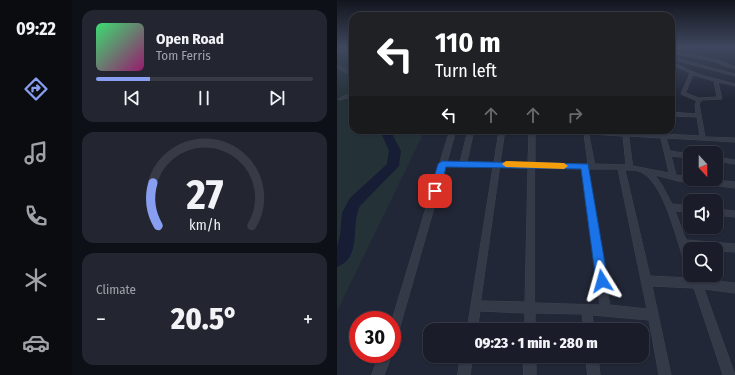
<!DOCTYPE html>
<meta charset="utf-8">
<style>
body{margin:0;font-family:"Fira Sans Condensed",sans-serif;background:#232631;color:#f1f3f6;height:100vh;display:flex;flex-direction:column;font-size:15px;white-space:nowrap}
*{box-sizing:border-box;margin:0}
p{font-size:13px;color:#9fa2a8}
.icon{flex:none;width:22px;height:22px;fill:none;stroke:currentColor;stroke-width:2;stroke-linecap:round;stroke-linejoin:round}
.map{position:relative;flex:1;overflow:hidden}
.drawer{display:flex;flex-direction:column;gap:10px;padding:10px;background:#0e1017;width:265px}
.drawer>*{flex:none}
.banner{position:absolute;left:12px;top:12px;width:326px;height:122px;border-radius:12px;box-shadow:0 1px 3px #0004,0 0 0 1px #383b46;background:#202124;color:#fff;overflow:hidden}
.needle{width:26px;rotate:159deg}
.controls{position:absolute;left:346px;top:146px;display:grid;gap:8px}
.controls a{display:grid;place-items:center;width:40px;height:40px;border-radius:8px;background:#1a1d29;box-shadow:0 1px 3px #0004,0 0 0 1px #383b46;font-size:20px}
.speed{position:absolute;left:12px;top:311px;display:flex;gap:8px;font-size:20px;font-weight:700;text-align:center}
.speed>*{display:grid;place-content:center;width:52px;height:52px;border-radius:50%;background:#1a1d29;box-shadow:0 1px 3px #0004,0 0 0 1px #383b46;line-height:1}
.speed .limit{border:6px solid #d22;background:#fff;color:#111}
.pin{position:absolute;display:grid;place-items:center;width:34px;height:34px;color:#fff;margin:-17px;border-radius:8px;box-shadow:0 2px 6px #0006}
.me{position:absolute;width:44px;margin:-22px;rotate:352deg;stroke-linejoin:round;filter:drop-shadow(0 0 3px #0008)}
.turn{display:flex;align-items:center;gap:14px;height:84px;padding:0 20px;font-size:18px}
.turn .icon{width:52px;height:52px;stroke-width:2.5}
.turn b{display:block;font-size:28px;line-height:34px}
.lanes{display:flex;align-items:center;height:38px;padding:0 20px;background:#0003;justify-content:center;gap:20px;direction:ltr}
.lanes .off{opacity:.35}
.big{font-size:30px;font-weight:800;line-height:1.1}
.drawer .widget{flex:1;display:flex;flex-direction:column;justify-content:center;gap:6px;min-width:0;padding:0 14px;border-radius:12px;background:#232631}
.drawer .dial{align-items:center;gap:0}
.dial svg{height:104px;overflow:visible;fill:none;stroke:#383b46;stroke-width:7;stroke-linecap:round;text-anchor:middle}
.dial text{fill:#f1f3f6;stroke:none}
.song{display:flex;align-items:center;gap:12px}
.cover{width:48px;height:48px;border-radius:6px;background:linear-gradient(135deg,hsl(140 70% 55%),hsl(320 70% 35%))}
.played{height:4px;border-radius:2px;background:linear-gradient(90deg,#889ff1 25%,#383b46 25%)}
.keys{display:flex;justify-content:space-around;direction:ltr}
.heat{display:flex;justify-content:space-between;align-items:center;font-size:22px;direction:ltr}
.trip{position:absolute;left:86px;top:323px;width:226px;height:40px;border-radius:12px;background:#1a1d29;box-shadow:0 1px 3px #0004,0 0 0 1px #383b46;font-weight:800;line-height:40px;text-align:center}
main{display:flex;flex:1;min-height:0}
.tabs{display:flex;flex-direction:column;width:72px;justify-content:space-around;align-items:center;background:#0a0c10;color:#9fa2a8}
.tabs .icon{width:28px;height:28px}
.tabs .on{color:#889ff1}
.tabs b{font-size:18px;color:#f1f3f6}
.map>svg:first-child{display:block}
.green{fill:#243238}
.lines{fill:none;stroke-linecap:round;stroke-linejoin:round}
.river{fill:#161d34;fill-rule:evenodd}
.street-casing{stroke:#3f4351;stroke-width:1}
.street{fill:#353a48;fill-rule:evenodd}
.route{fill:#1a73e8;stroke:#114b97}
.slow{fill:#f59e0b}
</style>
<main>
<nav class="tabs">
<b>09:22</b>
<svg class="icon on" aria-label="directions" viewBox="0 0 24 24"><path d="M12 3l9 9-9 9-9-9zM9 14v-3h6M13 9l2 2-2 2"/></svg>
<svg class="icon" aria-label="music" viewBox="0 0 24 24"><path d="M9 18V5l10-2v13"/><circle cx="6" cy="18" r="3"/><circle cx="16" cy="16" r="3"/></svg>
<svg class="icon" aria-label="phone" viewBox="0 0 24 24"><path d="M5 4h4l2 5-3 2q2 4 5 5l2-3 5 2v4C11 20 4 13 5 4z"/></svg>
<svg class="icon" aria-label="climate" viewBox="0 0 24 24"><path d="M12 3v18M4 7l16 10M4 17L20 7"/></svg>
<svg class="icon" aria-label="car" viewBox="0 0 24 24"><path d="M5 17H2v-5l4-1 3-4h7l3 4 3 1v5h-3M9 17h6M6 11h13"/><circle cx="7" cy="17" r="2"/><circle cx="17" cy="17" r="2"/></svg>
</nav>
<section class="drawer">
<div class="widget">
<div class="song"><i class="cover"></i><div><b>Open Road</b><p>Tom Ferris</p></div></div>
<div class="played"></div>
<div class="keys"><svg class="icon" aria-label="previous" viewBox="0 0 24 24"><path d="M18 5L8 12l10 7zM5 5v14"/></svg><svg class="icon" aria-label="pause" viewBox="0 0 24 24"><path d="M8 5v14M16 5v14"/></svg><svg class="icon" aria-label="next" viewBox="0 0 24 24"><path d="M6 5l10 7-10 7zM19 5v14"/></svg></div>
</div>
<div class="widget dial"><svg viewBox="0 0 100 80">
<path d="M14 69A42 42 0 1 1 86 69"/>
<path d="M14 69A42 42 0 0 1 10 36" stroke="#889ff1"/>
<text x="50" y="56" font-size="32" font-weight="700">27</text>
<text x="50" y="72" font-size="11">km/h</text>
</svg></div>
<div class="widget"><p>Climate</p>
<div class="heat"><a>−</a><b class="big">20.5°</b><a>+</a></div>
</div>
</section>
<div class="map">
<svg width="398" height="375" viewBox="0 0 398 375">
<rect width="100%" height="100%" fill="#222737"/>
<path class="green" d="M0,47H16V130H88L0,311Z"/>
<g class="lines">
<path class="river" d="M43,130H53L64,151L62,166L23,206C13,225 26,257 0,267V246L3,236L5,213L7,209L13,198L50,164L52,151Z"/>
<defs>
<g id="street">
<path d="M10,47H16L8,50L16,54V56L5,52L0,53V51Z"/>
<path d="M334,51L381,60L398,67V69L385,65L380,62L334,53Z"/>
<path d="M334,57L398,74V76L334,59Z"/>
<path d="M334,62L361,74L398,84V86L381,82L385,99L365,100L362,104L368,137L398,138V142L329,138L333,151L353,154V158L334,156L339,175L353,177V179H370L398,182V188L341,181L318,175L325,185L335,204L353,206V212L338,211L349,240L398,244V252L379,251V249L352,248L353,252V269L350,268C339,242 330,189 306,173C301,170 294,170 288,170L313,276L353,278L352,275L353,273V275H362L363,279L398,283V293L367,289L398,375H386L357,288L315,286L334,375H322L312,320L255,315L257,330H247L245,314L198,313V330H188V313L143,311L140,330H130L156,167L109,166L60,337L59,341L55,342V320L102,165V164L103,162L113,130H119L110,162H123L131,130H137L130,162L157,163L162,130H168L163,163H191L192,130H198V163L251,164L247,134L214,132L211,130H252L285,132V130H291V132L363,136L360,117L334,116V112L359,114L358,104L360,101L344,94L353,73L334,64ZM356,75L377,81L380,97L362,98L349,93ZM252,134L286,136L289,165L258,164ZM292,136L324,138L332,173L296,166ZM163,167L191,168L188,302L144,301ZM198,168L245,169L263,305L198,303ZM252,169H281L310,309L273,305Z"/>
<path d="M0,65L16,73V76L0,68Z"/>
<path d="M16,93V96L3,100L1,99Z"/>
<path d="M379,157L398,160V164L379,161Z"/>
<path d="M379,209L398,211V217L379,215Z"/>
<path d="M43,354H55L47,375H35Z"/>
<path d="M124,356H136L133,375H121Z"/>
<rect x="187" y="356" width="12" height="19"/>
<path d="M249,356H261L263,375H251Z"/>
</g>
</defs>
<use href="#street" class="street-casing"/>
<use href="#street" class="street"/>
</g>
<linearGradient id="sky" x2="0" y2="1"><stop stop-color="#13151e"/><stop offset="0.47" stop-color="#3e475e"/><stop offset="1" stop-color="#3e475e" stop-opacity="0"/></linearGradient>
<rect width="398" height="100" fill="url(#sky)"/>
<path class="route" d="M105,161L251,164L271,281L269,286L265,287L261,286L259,281L244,169L109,167L103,191L98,195L93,191L101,164Z"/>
<path class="slow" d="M169,161L227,163L231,166L227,169L169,167L165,164Z"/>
</svg>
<div class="controls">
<a><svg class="needle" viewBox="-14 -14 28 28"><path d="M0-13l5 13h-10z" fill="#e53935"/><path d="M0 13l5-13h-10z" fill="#9fa2a8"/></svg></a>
<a><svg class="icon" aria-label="sound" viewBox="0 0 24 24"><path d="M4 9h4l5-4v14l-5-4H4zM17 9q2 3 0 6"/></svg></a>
<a><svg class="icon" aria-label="search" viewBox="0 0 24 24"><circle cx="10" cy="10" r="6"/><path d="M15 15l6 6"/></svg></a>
</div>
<div class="speed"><div class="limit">30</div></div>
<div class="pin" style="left:98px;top:191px;background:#d93025"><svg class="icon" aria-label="arrive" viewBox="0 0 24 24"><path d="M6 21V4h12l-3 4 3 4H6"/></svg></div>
<svg class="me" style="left:265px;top:281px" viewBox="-20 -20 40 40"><path d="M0-17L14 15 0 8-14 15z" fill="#1a73e8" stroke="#fff" stroke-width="4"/></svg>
<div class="trip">09:23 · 1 min · 280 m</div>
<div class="banner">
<div class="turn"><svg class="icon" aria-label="left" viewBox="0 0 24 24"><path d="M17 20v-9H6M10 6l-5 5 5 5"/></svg><div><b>110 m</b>Turn left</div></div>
<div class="lanes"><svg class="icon" aria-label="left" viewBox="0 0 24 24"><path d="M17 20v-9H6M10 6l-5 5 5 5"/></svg><svg class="icon off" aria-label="ahead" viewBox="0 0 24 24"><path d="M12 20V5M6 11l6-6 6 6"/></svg><svg class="icon off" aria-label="ahead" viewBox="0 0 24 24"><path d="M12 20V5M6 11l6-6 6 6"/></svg><svg class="icon off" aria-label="right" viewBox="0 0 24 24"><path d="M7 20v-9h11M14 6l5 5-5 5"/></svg></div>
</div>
</div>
</main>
